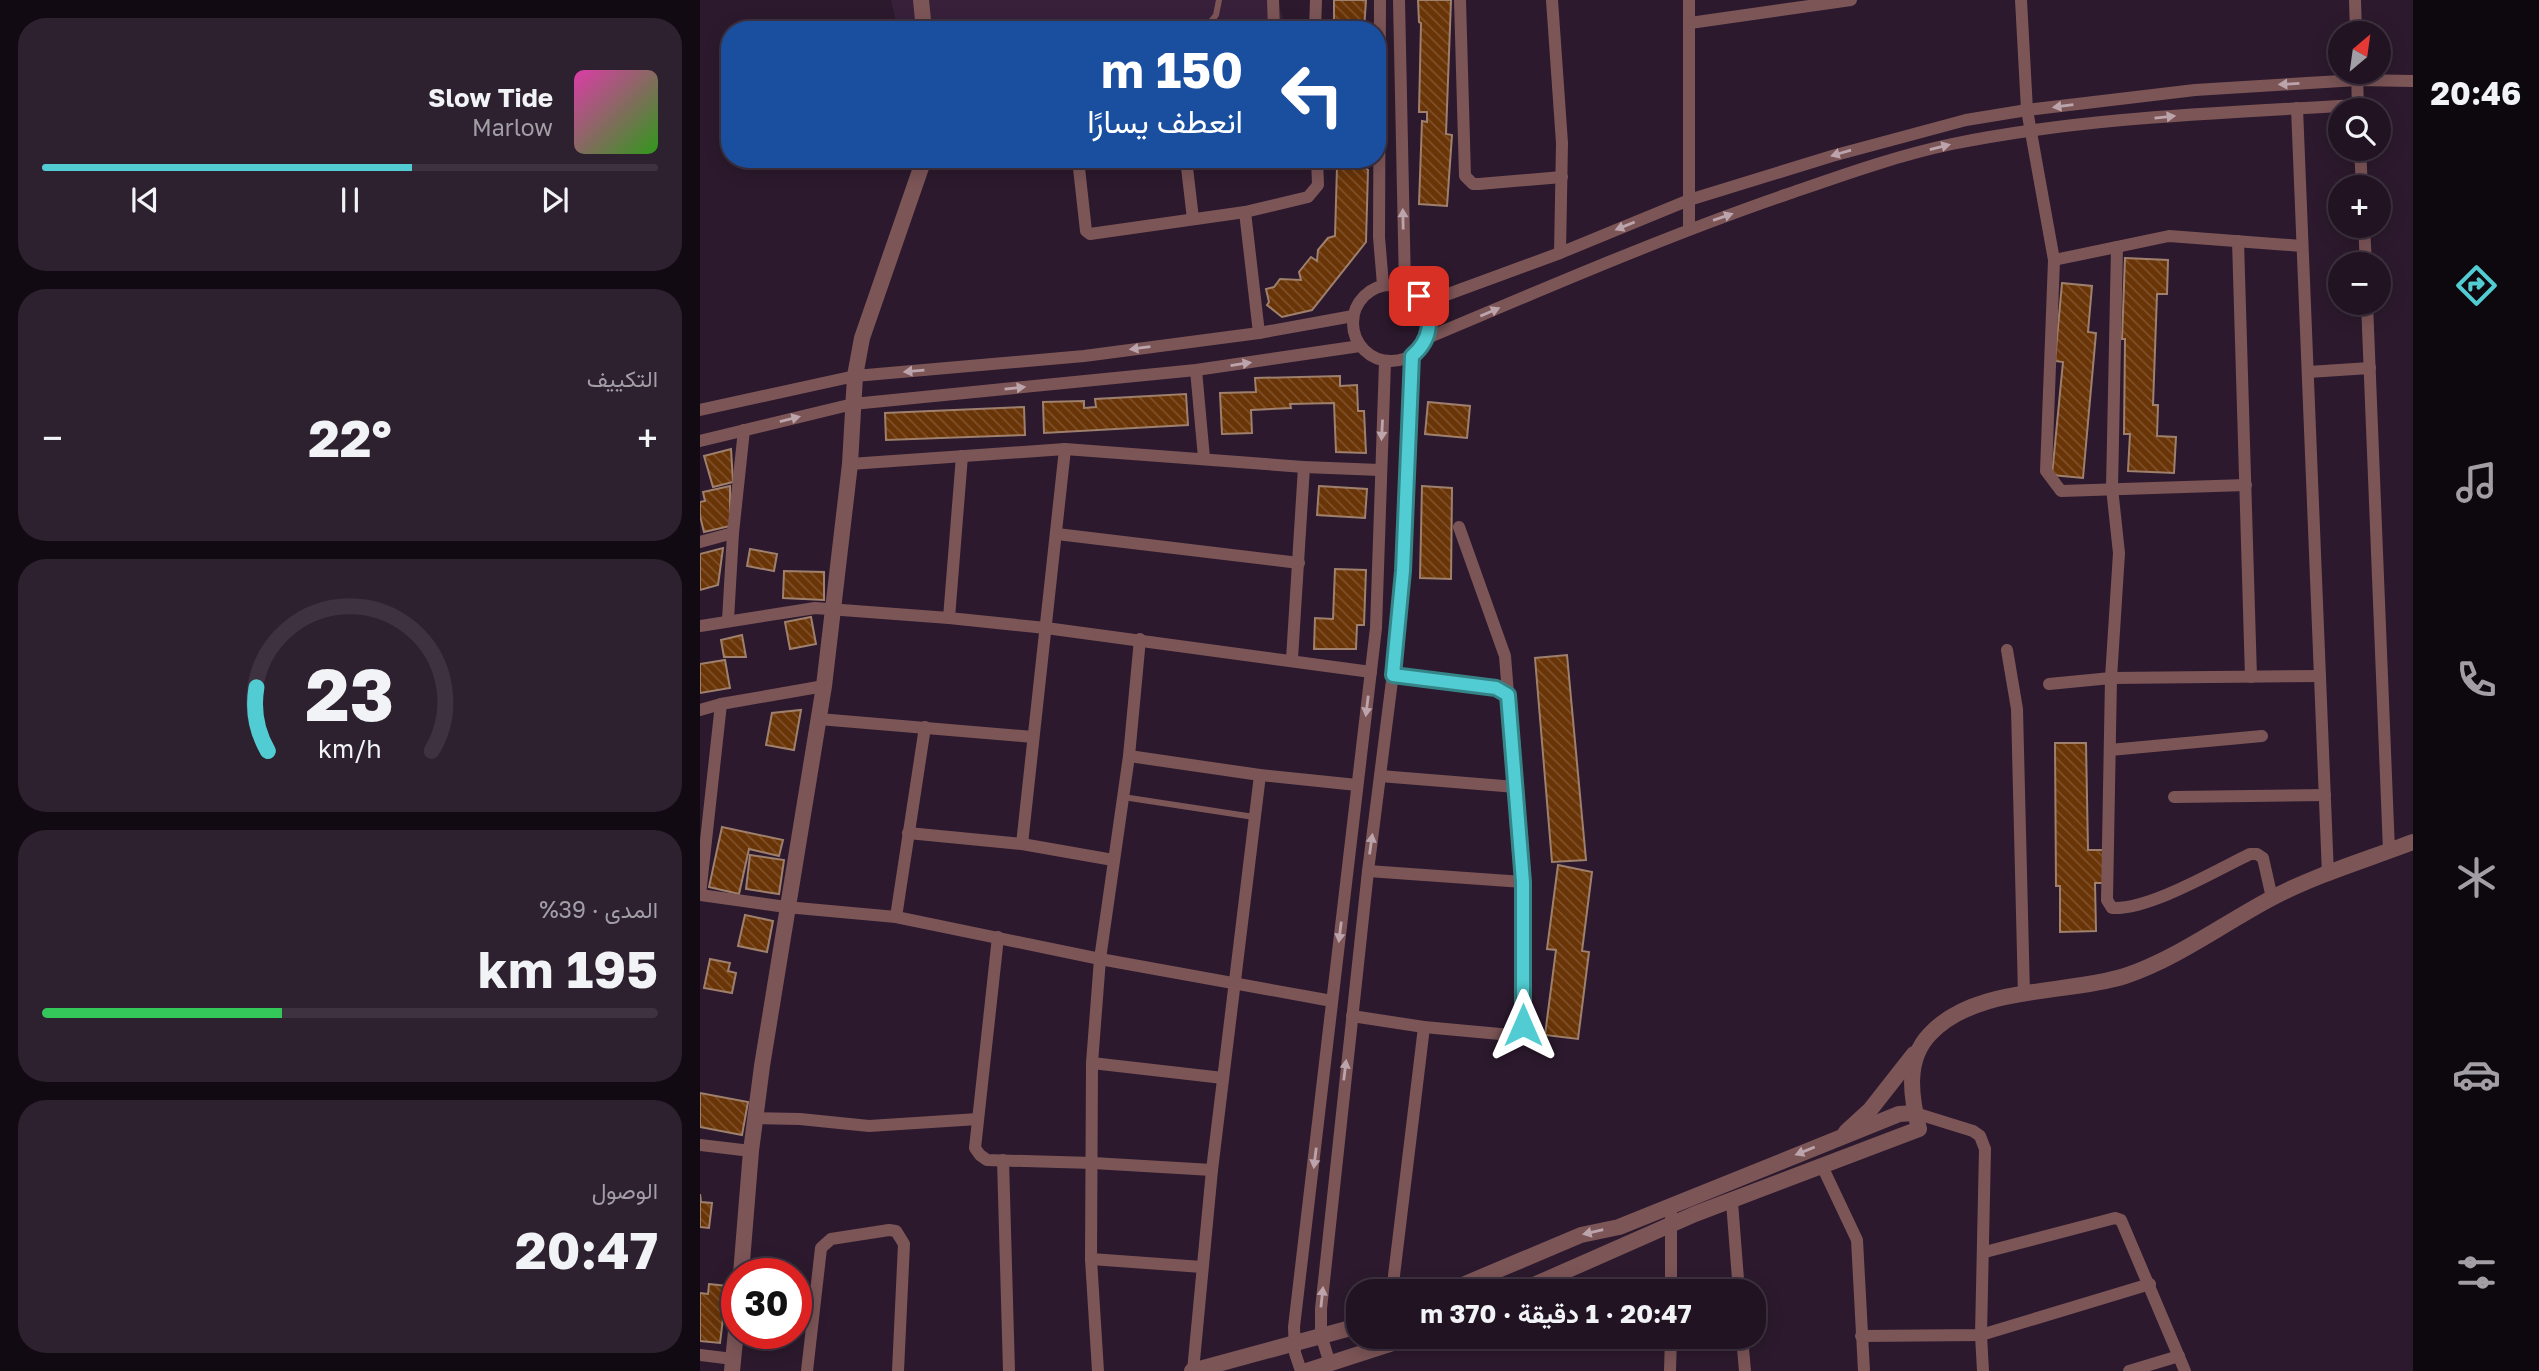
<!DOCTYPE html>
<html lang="ar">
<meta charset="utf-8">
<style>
body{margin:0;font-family:"Golos Text",Vazirmatn,sans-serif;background:#2d202f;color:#f1f3f6;direction:rtl;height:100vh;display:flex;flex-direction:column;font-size:26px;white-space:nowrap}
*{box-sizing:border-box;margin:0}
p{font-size:23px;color:#a29ea5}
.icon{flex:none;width:38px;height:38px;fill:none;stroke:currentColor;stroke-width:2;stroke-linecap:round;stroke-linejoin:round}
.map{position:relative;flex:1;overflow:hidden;direction:ltr}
.sheet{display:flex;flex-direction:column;gap:18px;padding:18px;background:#120a13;width:700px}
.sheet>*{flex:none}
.guide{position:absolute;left:21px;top:21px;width:665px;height:147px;border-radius:28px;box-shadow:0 4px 18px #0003,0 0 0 2px #3e3240;direction:rtl;background:#1a4fa0;color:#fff;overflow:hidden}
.needle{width:46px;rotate:29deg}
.controls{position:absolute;left:1628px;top:21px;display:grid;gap:14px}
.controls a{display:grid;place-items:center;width:63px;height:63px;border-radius:50%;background:#211322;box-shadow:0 4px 18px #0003,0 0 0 2px #3e3240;font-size:35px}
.speed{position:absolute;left:21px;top:1258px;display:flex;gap:14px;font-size:35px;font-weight:700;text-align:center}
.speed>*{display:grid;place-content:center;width:91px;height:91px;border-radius:50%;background:#211322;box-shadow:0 4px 18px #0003,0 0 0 2px #3e3240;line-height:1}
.speed .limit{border:10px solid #d22;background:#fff;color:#111}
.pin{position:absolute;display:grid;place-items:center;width:60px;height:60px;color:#fff;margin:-30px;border-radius:14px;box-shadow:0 4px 10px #0006}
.me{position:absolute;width:77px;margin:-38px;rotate:0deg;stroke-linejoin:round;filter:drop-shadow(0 0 5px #0008)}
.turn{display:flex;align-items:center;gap:24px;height:147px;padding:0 28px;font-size:32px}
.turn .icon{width:91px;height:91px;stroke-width:2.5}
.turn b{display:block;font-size:49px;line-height:60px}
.big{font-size:52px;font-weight:700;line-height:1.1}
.sheet .widget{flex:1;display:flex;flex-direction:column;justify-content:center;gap:10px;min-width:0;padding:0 24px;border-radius:28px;background:#2d202f}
.sheet .dial{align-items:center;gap:0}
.dial svg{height:182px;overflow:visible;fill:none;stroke:#3e3240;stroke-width:7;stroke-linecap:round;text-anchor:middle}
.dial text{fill:#f1f3f6;stroke:none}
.song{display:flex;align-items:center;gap:21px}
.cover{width:84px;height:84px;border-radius:10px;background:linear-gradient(135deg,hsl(320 70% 55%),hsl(110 70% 35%))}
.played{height:7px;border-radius:4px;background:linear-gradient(90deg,#51ccd2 60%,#3e3240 60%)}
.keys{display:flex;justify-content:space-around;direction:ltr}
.heat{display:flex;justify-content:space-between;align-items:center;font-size:38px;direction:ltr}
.charge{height:10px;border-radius:5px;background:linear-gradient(90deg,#34c759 39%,#3e3240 0)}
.trip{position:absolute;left:646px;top:1279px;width:420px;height:70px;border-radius:28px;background:#211322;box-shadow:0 4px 18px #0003,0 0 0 2px #3e3240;font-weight:700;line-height:70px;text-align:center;direction:rtl}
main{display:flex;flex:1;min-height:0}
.dock{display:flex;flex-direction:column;width:126px;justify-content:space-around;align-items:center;background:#0d080e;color:#a29ea5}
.dock .icon{width:49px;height:49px}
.dock .current{color:#51ccd2}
.dock b{font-size:32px;color:#f1f3f6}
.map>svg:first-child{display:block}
.built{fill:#38203a}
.building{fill:url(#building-back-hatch);stroke:#9e806d;stroke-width:2}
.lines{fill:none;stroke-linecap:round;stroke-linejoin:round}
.service{stroke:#7c5557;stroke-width:6}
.minor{stroke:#7c5557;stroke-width:12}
.tertiary{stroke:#7c5557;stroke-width:16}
.oneway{fill:#bca4ac}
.route-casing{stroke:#358588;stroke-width:18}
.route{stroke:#51ccd2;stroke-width:12}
</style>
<main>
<nav class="dock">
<b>20:46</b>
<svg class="icon current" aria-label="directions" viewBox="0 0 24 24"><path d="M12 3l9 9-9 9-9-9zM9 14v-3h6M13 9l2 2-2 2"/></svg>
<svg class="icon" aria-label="music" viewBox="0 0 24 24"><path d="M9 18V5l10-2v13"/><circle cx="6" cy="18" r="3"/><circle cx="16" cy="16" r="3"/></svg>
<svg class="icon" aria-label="phone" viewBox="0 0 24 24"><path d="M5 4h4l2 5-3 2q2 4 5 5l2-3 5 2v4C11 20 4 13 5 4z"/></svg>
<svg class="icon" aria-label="climate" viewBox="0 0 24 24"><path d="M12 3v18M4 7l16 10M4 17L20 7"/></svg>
<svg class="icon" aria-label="car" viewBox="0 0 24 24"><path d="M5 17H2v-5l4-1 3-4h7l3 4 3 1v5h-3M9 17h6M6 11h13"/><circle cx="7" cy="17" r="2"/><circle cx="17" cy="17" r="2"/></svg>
<svg class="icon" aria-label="filters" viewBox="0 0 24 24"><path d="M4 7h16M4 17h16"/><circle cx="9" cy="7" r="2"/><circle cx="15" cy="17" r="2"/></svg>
</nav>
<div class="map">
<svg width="1713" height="1371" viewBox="0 0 1713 1371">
<defs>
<pattern id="building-back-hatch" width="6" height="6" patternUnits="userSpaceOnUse" patternTransform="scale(1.75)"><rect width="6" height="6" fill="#693406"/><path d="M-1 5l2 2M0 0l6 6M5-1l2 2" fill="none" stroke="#7f512b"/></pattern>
</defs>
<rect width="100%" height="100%" fill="#2c192d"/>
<path class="built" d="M191,0H577L587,30H198Z"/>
<g class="building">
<path d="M634,0H666L664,30H637V21H634Z"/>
<path d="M718,0H751L746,134L752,135L747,206L719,204L722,121L727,122V112H719L721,23L719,22Z"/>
<path d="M635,159H660L656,164L666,161L663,166L668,170L666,242L612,310L582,317L567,305L569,302L566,289L574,287L580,279L601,280L599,272L611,257L617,261L618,250L628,238L635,236L637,167L640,163Z"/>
<path d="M1425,258L1468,260L1467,294H1457L1453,405H1458L1457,436L1476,437L1474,473L1428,471L1430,434H1424L1425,339H1422Z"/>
<path d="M1362,283L1392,286L1388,332L1396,333L1383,478L1352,475L1363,362L1355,361Z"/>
<path d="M640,376V386L657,385L658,411H664L666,453L636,452L634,403L590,404L591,408L551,410L552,433L522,434L520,393L556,392L555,378Z"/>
<path d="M486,394L488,425L344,433L343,402L384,401V408L396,407L395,399Z"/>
<path d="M728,402L770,406L767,438L725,434Z"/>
<path d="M324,407L325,435L186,440L185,413Z"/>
<path d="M31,449L33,482L13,487L4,456Z"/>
<path d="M30,486V526L4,532L0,516V502L5,501L3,492Z"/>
<path d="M619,486L667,489L665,518L617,515Z"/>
<path d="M722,486L752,488L751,579L720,578Z"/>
<path d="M23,548L18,585L0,590V554Z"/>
<path d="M50,549L77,554L74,571L47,566Z"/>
<path d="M635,569L666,570L664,625H657L656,649H614L615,618L633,619Z"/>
<path d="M84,571L124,572V600L83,598Z"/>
<path d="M111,617L116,644L90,649L85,622Z"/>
<path d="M42,635L46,657H24L21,640Z"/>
<path d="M867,655L886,860L852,862L835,658Z"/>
<path d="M25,660L30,688L0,693V664Z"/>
<path d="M101,710L94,750L66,745L72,713Z"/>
<path d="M1355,743H1386L1388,850H1403V883H1395L1396,931L1360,932V886H1356Z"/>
<path d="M22,827L83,840L79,856L49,849L39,894L9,887Z"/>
<path d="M50,855L84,860L79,894L46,889Z"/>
<path d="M858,865L892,872L882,951L889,952L878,1039L845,1035L856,950L847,949Z"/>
<path d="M45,915L73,921L67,952L38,946Z"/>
<path d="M10,959L30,963L28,971L36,973L32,993L4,988Z"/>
<path d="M0,1093L48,1102L42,1135L0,1127Z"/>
<path d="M0,1194L1,1202L12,1203L9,1228L0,1227Z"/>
<path d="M9,1284L27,1286L20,1343L0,1341V1293L8,1294Z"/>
</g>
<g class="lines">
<g class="service">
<path d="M504,30L516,15L519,0"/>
<path d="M423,797L554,817"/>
</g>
<g class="minor">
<path d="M573,0L574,30"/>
<path d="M680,0L679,237L683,285"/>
<path d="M699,0L705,287"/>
<path d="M760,0L765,176L773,184H779L862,177"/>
<path d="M852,0L862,143L860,253"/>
<path d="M989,0V228"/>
<path d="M1321,0L1327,110L1354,260L1346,471L1361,491L1546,485"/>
<path d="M1655,0L1656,33"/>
<path d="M990,23L1151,0"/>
<path d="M615,30L616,0"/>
<path d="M1657,72L1658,110"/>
<path d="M1597,108L1628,875"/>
<path d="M1660,149L1662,187"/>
<path d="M378,159L386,231L390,234L545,212L608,197L618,185L617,159"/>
<path d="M486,159L493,219"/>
<path d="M545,212L559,333"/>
<path d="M1664,226L1666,264"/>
<path d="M1538,241L1551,677"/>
<path d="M1417,247L1412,488L1419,553L1411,678L1620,676"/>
<path d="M1354,260L1469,236L1602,246"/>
<circle cx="691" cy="323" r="38"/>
<path d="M724,303L860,253L989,200L1132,156L1266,120L1327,110L1495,90L1657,80L1713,81"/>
<path d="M1667,303L1689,851"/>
<path d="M727,338C846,288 963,237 1085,195C1140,176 1195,156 1252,144C1384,117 1523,113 1657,105"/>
<path d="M496,370L504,458"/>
<path d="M1608,372L1670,368"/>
<path d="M0,410L155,376L384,356L559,333L653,316"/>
<path d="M0,441L153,404L496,370L660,346"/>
<path d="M150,464L365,449L604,467L680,470"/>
<path d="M357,534L599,563"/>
<path d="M0,542L33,533"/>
<path d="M249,618L262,456"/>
<path d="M28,620L33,533L44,430"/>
<path d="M0,626L115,608L249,618L346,628L671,672"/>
<path d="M1307,650L1317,709L1324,995"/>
<path d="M592,659L604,467"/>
<path d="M693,675L796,688L808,695"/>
<path d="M1349,684L1411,678L1407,900L1412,908C1449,910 1515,871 1550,854H1557L1563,858L1572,898"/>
<path d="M0,710L21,704L124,686"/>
<path d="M119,719L333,737"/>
<path d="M1410,750L1562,736"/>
<path d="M429,756L560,775L657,785"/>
<path d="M680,776L816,787"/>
<path d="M1474,797L1625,795"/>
<path d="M208,833L322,844L413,860"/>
<path d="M322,844L365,449"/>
<path d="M668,871L823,882"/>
<path d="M0,895L86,907L196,917L400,959L632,1001"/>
<path d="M0,895L21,704"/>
<path d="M196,917L225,727"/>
<path d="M298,937L275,1148L280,1155L287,1160L393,1163L512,1170"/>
<path d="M652,1016L724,1027L811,1035L821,1030L823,1025V882L805,656L759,527"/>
<path d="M392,1063L523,1078"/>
<path d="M1215,1113L1273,1131L1280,1136L1285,1149L1281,1335L1283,1371"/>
<path d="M55,1118L100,1119L169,1126L278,1119"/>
<path d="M0,1145L51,1151"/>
<path d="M303,1160L309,1371"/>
<path d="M1122,1166L1157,1240L1164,1371"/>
<path d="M1032,1202L1039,1292"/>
<path d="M1285,1252L1415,1218L1421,1220L1485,1371"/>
<path d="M391,1259L502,1267"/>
<path d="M692,1292L724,1027"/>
<path d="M971,1292V1205"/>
<path d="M1161,1336L1281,1335L1450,1284"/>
<path d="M1042,1337L1045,1371"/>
<path d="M0,1355L33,1359"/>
<path d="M630,1364L621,1335V1309L668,871L699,625L712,356"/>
<path d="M107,1371L121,1248L131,1239L189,1230L196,1231L204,1244L198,1371"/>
<path d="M398,1371L391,1259L392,1063L400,959L429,756L440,639"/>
<path d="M493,1371L512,1170L560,775"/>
<path d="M601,1371L595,1353L594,1327L676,628L685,362"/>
<path d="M970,1371L971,1337"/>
<path d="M1429,1371L1479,1356"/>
</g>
<g class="tertiary">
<path d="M221,0L224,30"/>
<path d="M1146,1132L1170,1110L1214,1054"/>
<path d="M41,1274L51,1151L62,1066L124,686L150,464L155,376L162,338L224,159"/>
<path d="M746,1292L881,1235L919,1227L1199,1114L1215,1113"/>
<path d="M818,1292L995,1214L1219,1129C1211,1097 1205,1060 1230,1034C1276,985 1364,995 1425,976C1476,959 1523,924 1570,899C1615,875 1666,860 1713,842"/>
<path d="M32,1371L37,1321"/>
<path d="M492,1371L658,1326"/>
<path d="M606,1371L712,1337"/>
</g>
</g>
<defs><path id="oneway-solid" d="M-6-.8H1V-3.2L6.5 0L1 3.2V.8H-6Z" transform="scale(1.75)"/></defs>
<g class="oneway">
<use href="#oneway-solid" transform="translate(1589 84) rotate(177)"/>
<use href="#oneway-solid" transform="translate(1363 106) rotate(173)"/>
<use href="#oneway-solid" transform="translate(1465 117) rotate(-6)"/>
<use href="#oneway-solid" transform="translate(1240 147) rotate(-14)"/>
<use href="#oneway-solid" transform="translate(1141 153) rotate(164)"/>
<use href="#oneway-solid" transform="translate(1023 217) rotate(-19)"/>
<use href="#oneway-solid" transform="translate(703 219) rotate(-91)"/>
<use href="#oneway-solid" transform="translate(925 226) rotate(158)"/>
<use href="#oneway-solid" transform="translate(790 312) rotate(-23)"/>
<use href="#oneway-solid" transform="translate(440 348) rotate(173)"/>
<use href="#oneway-solid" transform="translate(541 364) rotate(-9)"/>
<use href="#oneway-solid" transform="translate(214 371) rotate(175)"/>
<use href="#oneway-solid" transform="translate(315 388) rotate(-6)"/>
<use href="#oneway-solid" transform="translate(90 419) rotate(-14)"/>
<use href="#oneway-solid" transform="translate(682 430) rotate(93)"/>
<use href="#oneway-solid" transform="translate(667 706) rotate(97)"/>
<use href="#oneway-solid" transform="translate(671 844) rotate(-82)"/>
<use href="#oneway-solid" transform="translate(640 932) rotate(97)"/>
<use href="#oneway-solid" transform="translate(645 1070) rotate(-83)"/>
<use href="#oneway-solid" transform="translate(1105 1151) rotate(158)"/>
<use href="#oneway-solid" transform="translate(615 1158) rotate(97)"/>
<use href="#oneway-solid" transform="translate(893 1232) rotate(167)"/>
<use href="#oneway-solid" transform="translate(622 1297) rotate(-84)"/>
</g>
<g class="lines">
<defs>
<path id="route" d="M719,296C735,317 731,340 712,356L703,571L693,675L796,688L808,695L823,882V1025"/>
</defs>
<use href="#route" class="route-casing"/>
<use href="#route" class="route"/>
</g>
</svg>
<div class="controls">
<a><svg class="needle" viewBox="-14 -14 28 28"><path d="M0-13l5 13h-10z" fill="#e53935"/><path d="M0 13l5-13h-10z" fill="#a29ea5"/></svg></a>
<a><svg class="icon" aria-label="search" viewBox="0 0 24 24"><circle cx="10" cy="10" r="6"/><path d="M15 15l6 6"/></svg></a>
<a>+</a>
<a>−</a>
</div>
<div class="speed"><div class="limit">30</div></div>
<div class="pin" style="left:719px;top:296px;background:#d93025"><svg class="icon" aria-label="arrive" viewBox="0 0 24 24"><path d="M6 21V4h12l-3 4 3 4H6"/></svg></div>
<svg class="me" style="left:823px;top:1025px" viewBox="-20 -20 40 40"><path d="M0-17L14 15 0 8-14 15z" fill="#51ccd2" stroke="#fff" stroke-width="4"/></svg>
<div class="trip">20:47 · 1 دقيقة · 370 m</div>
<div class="guide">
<div class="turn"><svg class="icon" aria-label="left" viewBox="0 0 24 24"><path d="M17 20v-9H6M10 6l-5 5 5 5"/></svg><div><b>150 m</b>انعطف يسارًا</div></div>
</div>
</div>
<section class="sheet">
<div class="widget">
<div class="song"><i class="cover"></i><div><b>Slow Tide</b><p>Marlow</p></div></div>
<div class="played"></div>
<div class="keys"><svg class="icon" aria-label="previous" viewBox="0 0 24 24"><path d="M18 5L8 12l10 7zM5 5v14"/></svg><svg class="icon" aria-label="pause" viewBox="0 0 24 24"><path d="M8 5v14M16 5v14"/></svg><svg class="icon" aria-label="next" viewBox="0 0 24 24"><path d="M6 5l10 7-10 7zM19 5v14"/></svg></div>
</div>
<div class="widget"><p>التكييف</p>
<div class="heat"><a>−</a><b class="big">22°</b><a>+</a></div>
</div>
<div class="widget dial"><svg viewBox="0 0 100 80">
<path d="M14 69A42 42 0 1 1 86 69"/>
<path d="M14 69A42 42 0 0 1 9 41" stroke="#51ccd2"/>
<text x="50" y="56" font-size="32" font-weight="700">23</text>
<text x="50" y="72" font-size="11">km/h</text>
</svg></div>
<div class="widget"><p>المدى · 39%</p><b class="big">195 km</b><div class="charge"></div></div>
<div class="widget"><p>الوصول</p><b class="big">20:47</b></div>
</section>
</main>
